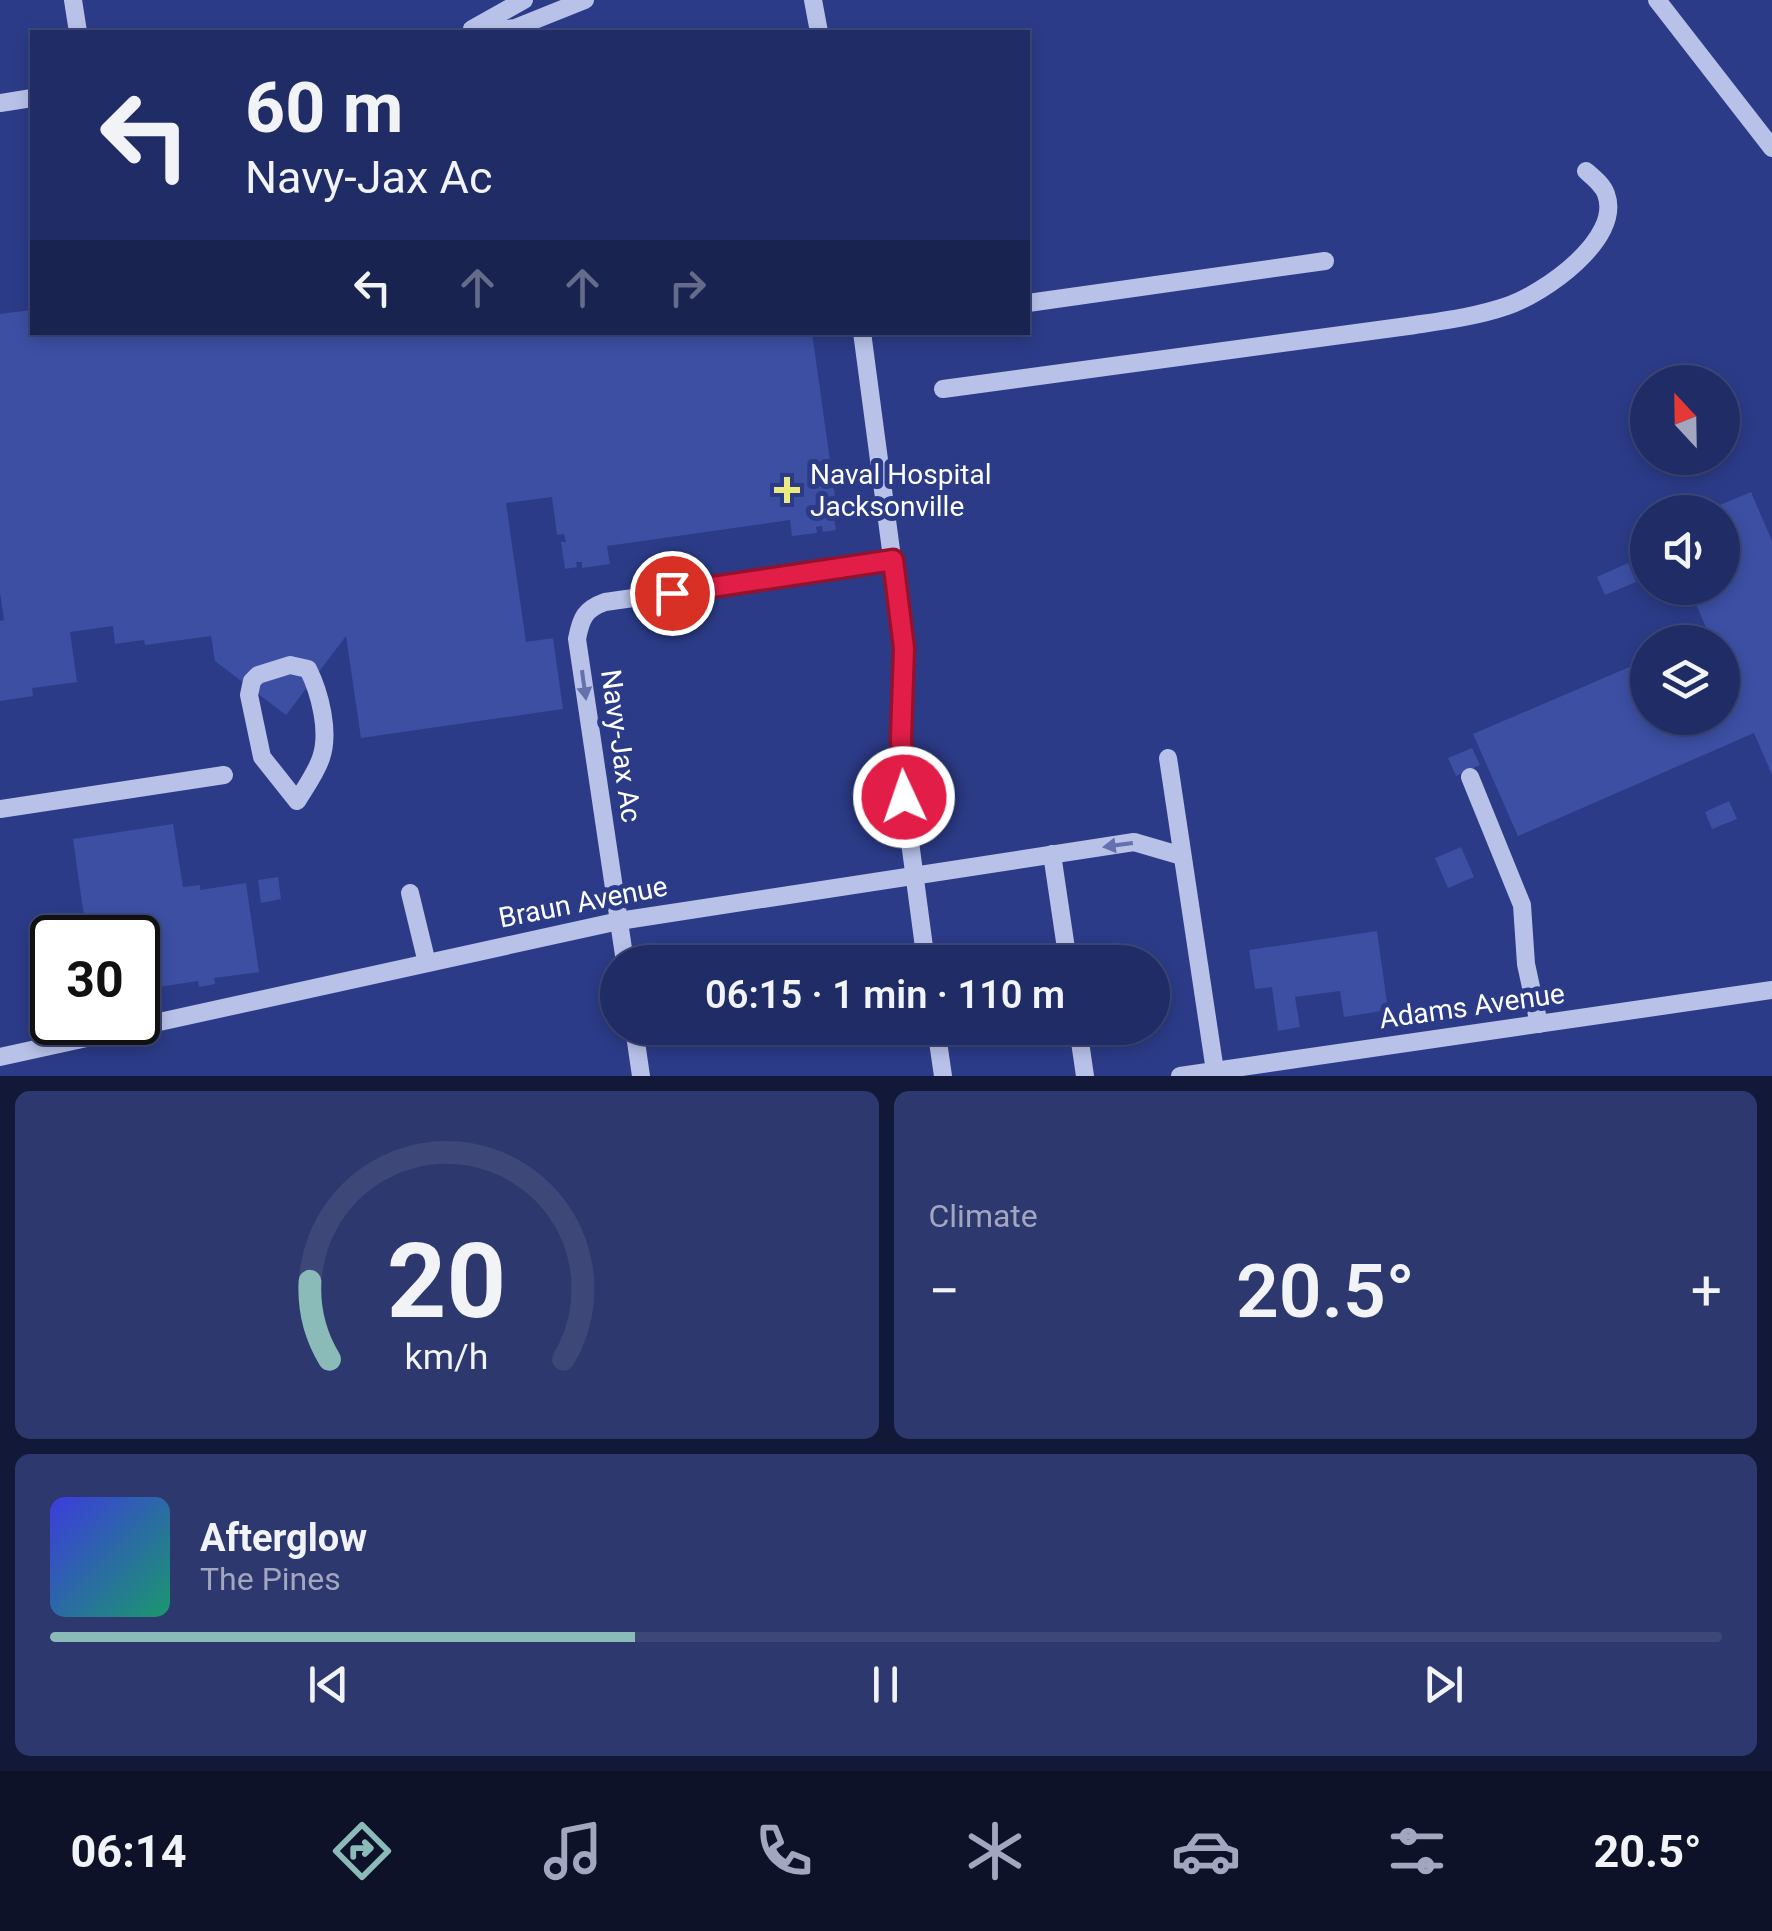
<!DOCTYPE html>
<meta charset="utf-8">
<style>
body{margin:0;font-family:Roboto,sans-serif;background:#2d386e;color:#f1f3f6;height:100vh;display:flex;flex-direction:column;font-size:38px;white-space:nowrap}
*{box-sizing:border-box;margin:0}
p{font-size:32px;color:#a2a7bf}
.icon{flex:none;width:55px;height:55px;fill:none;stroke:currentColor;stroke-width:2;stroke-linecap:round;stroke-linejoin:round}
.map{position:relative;height:1076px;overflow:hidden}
.sheet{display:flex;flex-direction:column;gap:15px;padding:15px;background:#121838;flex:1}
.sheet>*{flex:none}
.hud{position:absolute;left:30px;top:30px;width:1000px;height:305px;border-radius:0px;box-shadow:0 5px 15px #0003,0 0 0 2px #3d4879;background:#202c65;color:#f1f3f6;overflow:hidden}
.needle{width:65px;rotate:338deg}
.controls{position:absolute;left:1630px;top:365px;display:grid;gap:20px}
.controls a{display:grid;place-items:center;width:110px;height:110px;border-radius:50%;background:#202c65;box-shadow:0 5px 15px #0003,0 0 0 2px #3d4879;font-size:50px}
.speed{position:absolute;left:30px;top:915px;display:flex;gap:20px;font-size:50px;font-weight:700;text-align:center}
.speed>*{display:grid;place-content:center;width:130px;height:130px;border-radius:50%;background:#202c65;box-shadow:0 5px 15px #0003,0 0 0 2px #3d4879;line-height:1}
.speed .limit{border:5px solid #111;border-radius:15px;background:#fff;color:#111}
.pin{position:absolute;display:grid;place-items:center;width:85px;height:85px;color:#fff;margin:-42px;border:5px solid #fff;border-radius:50%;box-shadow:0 2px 10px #0007}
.me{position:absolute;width:110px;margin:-55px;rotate:357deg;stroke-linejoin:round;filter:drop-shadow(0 0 8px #0008)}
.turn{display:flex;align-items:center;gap:35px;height:210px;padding:0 50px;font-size:45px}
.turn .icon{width:130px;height:130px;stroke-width:2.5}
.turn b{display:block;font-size:70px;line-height:85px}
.lanes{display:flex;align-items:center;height:95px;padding:0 50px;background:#0003;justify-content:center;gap:50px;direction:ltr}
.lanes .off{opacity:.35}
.big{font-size:75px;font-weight:600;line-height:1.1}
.sheet .tile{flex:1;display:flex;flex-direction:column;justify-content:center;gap:15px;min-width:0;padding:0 35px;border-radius:15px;background:#2d386e}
.sheet .dial{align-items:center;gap:0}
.dial svg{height:260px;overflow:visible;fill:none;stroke:#3d4879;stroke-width:7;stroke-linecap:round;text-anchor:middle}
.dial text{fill:#f1f3f6;stroke:none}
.song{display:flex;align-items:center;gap:30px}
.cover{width:120px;height:120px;border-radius:15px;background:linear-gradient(135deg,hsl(240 70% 55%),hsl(160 70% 35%))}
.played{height:10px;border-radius:5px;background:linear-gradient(90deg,#8bbbb9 35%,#3d4879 35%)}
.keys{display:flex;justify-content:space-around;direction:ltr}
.heat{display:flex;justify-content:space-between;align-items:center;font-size:55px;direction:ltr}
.sheet .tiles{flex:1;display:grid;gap:15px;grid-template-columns:1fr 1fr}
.tile:last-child{grid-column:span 2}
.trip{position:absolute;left:600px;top:945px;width:570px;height:100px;border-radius:50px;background:#202c65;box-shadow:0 5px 15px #0003,0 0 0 2px #3d4879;font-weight:600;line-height:100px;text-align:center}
.dock{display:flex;height:160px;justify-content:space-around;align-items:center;background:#0d1228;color:#a2a7bf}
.dock .icon{width:70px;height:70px}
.dock .selected{color:#8bbbb9}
.dock b{font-size:45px;color:#f1f3f6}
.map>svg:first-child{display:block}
.building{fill:#3c4fa3}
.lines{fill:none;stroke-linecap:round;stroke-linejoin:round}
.minor{stroke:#b8c1e8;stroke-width:18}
.oneway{fill:#6371ae}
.route-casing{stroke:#92132f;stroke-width:25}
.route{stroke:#e11d48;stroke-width:18}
.poi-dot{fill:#edea80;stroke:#2b3b87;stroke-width:4}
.labels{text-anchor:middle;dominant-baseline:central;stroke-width:10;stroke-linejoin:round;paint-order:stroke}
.poi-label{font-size:28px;fill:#fff;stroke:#2b3b87;text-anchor:start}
.street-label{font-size:28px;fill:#fff;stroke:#2b3b87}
</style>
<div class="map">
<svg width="1772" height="1076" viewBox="0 0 1772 1076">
<rect width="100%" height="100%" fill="#2b3b87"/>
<g class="building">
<path d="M32,310V332H812L835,497H828V503L831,502L836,530L823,532L822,526L816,527L817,533L792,536L790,520L607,546L610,564L582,568V562H576L577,567L565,569L561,542H566L564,534L557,535L552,497L506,503L526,642L553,638L563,709L361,738L346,636L286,715L215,661L211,636L145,645L144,640L115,644L113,626L70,632L77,682L32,688L33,696L0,701V621L4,620L0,593V314Z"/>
<path d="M1751,492L1772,541V775L1754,733L1518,836L1473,734L1648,659V718H1722V642H1685L1708,632L1689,588H1722V512H1703Z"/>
<path d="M1628,563L1636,582L1605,595L1597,577Z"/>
<path d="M1472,748L1480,765L1456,776L1448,758Z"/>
<path d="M1729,801L1737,819L1712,829L1705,812Z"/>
<path d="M173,824L183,887L200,885V890L246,883L259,972L214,978L215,984L199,987L198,981L138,990V938H87L73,839Z"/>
<path d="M1461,847L1474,877L1448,888L1435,858Z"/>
<path d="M278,877L281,899L261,903L258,880Z"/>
<path d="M1377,931L1388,1010L1344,1017L1340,991L1295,997L1300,1027L1278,1031L1272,987L1255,989L1249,950Z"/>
</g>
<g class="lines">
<g class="minor">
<path d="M73,0L78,32"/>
<path d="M813,0L819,32"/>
<path d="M1657,0L1772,148"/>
<path d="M472,29L524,0"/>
<path d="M476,32L515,28L585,0"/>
<path d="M0,103L32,98"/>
<path d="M1028,303L1325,261"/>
<path d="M862,332L904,648L901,738L904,797L926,962"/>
<path d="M943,389L1408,326C1441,321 1475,317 1507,306C1543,294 1623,239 1606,194C1603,185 1593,177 1586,171"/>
<path d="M290,665L308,669C320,693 330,732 321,758C316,773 305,788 297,801L262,757L249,695L252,681L258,675Z"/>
<path d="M1168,758L1215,1071"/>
<path d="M1470,777L1522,905L1526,964L1539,1024"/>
<path d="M0,809L224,775"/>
<path d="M1052,854L1068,962"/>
<path d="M410,893L427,963"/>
<path d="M625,962L577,639C581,618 585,609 605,602L893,561"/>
<path d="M634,1028L641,1076"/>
<path d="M936,1028L943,1076"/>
<path d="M1078,1028L1085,1076"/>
<path d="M0,1057L619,921L1134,842L1182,856"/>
<path d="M1180,1076L1772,990"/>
</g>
</g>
<defs><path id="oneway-solid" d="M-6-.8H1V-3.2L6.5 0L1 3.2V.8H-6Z" transform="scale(2.5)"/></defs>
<g class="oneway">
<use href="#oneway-solid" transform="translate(584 685) rotate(82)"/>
<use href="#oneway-solid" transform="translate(1118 845) rotate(172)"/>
</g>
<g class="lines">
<defs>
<path id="route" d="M672,593L893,560L904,648L901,738L904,797"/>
</defs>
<use href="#route" class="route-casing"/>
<use href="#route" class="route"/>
</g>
<path class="poi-dot" d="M782 475h10v10h10v10h-10v10h-10v-10h-10v-10h10z"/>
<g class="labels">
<g class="poi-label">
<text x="810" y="474">Naval Hospital<tspan x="810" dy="32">Jacksonville</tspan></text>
</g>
<g class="street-label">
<text transform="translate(621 746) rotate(82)">Navy-Jax Ac</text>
<text transform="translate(583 902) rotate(-11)">Braun Avenue</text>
<text transform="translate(1472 1006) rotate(-8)">Adams Avenue</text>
</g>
</g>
</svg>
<div class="controls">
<a><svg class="needle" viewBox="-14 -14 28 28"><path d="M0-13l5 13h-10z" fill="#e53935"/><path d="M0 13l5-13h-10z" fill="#a2a7bf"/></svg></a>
<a><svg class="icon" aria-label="sound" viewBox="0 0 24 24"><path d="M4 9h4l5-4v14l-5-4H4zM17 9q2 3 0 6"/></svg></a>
<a><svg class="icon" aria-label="layers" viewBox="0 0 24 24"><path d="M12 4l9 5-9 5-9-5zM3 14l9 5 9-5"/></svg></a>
</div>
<div class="speed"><div class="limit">30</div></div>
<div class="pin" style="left:672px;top:593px;background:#d93025"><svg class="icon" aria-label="arrive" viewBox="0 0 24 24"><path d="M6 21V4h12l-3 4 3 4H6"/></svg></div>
<svg class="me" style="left:904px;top:797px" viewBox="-20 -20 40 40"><circle r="17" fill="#e11d48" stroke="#fff" stroke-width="3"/><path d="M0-11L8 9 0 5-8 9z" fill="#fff"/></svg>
<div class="trip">06:15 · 1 min · 110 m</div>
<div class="hud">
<div class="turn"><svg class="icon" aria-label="left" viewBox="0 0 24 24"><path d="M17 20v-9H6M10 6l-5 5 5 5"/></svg><div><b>60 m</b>Navy-Jax Ac</div></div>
<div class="lanes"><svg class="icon" aria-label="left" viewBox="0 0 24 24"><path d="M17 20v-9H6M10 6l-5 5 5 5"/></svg><svg class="icon off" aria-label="ahead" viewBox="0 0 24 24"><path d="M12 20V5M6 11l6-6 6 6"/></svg><svg class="icon off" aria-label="ahead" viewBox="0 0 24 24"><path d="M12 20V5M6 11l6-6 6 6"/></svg><svg class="icon off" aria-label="right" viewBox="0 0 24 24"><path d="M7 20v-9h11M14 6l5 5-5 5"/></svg></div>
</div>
</div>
<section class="sheet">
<div class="tiles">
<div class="tile dial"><svg viewBox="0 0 100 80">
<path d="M14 69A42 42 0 1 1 86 69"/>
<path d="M14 69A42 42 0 0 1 8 45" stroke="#8bbbb9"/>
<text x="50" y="56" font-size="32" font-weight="700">20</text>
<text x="50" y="72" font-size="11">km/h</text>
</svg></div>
<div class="tile"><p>Climate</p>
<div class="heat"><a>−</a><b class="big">20.5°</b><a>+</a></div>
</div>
<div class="tile">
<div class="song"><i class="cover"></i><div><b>Afterglow</b><p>The Pines</p></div></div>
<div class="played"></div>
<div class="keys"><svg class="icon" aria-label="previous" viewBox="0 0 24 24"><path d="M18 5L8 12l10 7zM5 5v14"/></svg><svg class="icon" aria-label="pause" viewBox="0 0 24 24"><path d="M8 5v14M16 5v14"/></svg><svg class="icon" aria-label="next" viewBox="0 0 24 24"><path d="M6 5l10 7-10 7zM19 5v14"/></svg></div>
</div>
</div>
</section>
<nav class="dock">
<b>06:14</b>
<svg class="icon selected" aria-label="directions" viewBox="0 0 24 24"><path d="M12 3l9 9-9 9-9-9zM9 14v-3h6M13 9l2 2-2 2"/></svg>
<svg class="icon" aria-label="music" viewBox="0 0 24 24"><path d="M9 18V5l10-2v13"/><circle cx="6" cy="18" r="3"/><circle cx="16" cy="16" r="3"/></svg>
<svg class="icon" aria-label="phone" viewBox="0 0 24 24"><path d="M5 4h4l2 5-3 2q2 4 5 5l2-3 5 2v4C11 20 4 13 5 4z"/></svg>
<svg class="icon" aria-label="climate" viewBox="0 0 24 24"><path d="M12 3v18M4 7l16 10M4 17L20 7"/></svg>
<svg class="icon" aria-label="car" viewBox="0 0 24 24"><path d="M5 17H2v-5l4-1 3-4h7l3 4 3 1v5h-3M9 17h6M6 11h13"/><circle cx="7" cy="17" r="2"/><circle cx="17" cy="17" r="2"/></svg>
<svg class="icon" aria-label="filters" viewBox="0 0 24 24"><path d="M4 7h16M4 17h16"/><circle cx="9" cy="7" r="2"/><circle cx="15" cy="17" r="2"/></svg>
<b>20.5°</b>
</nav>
